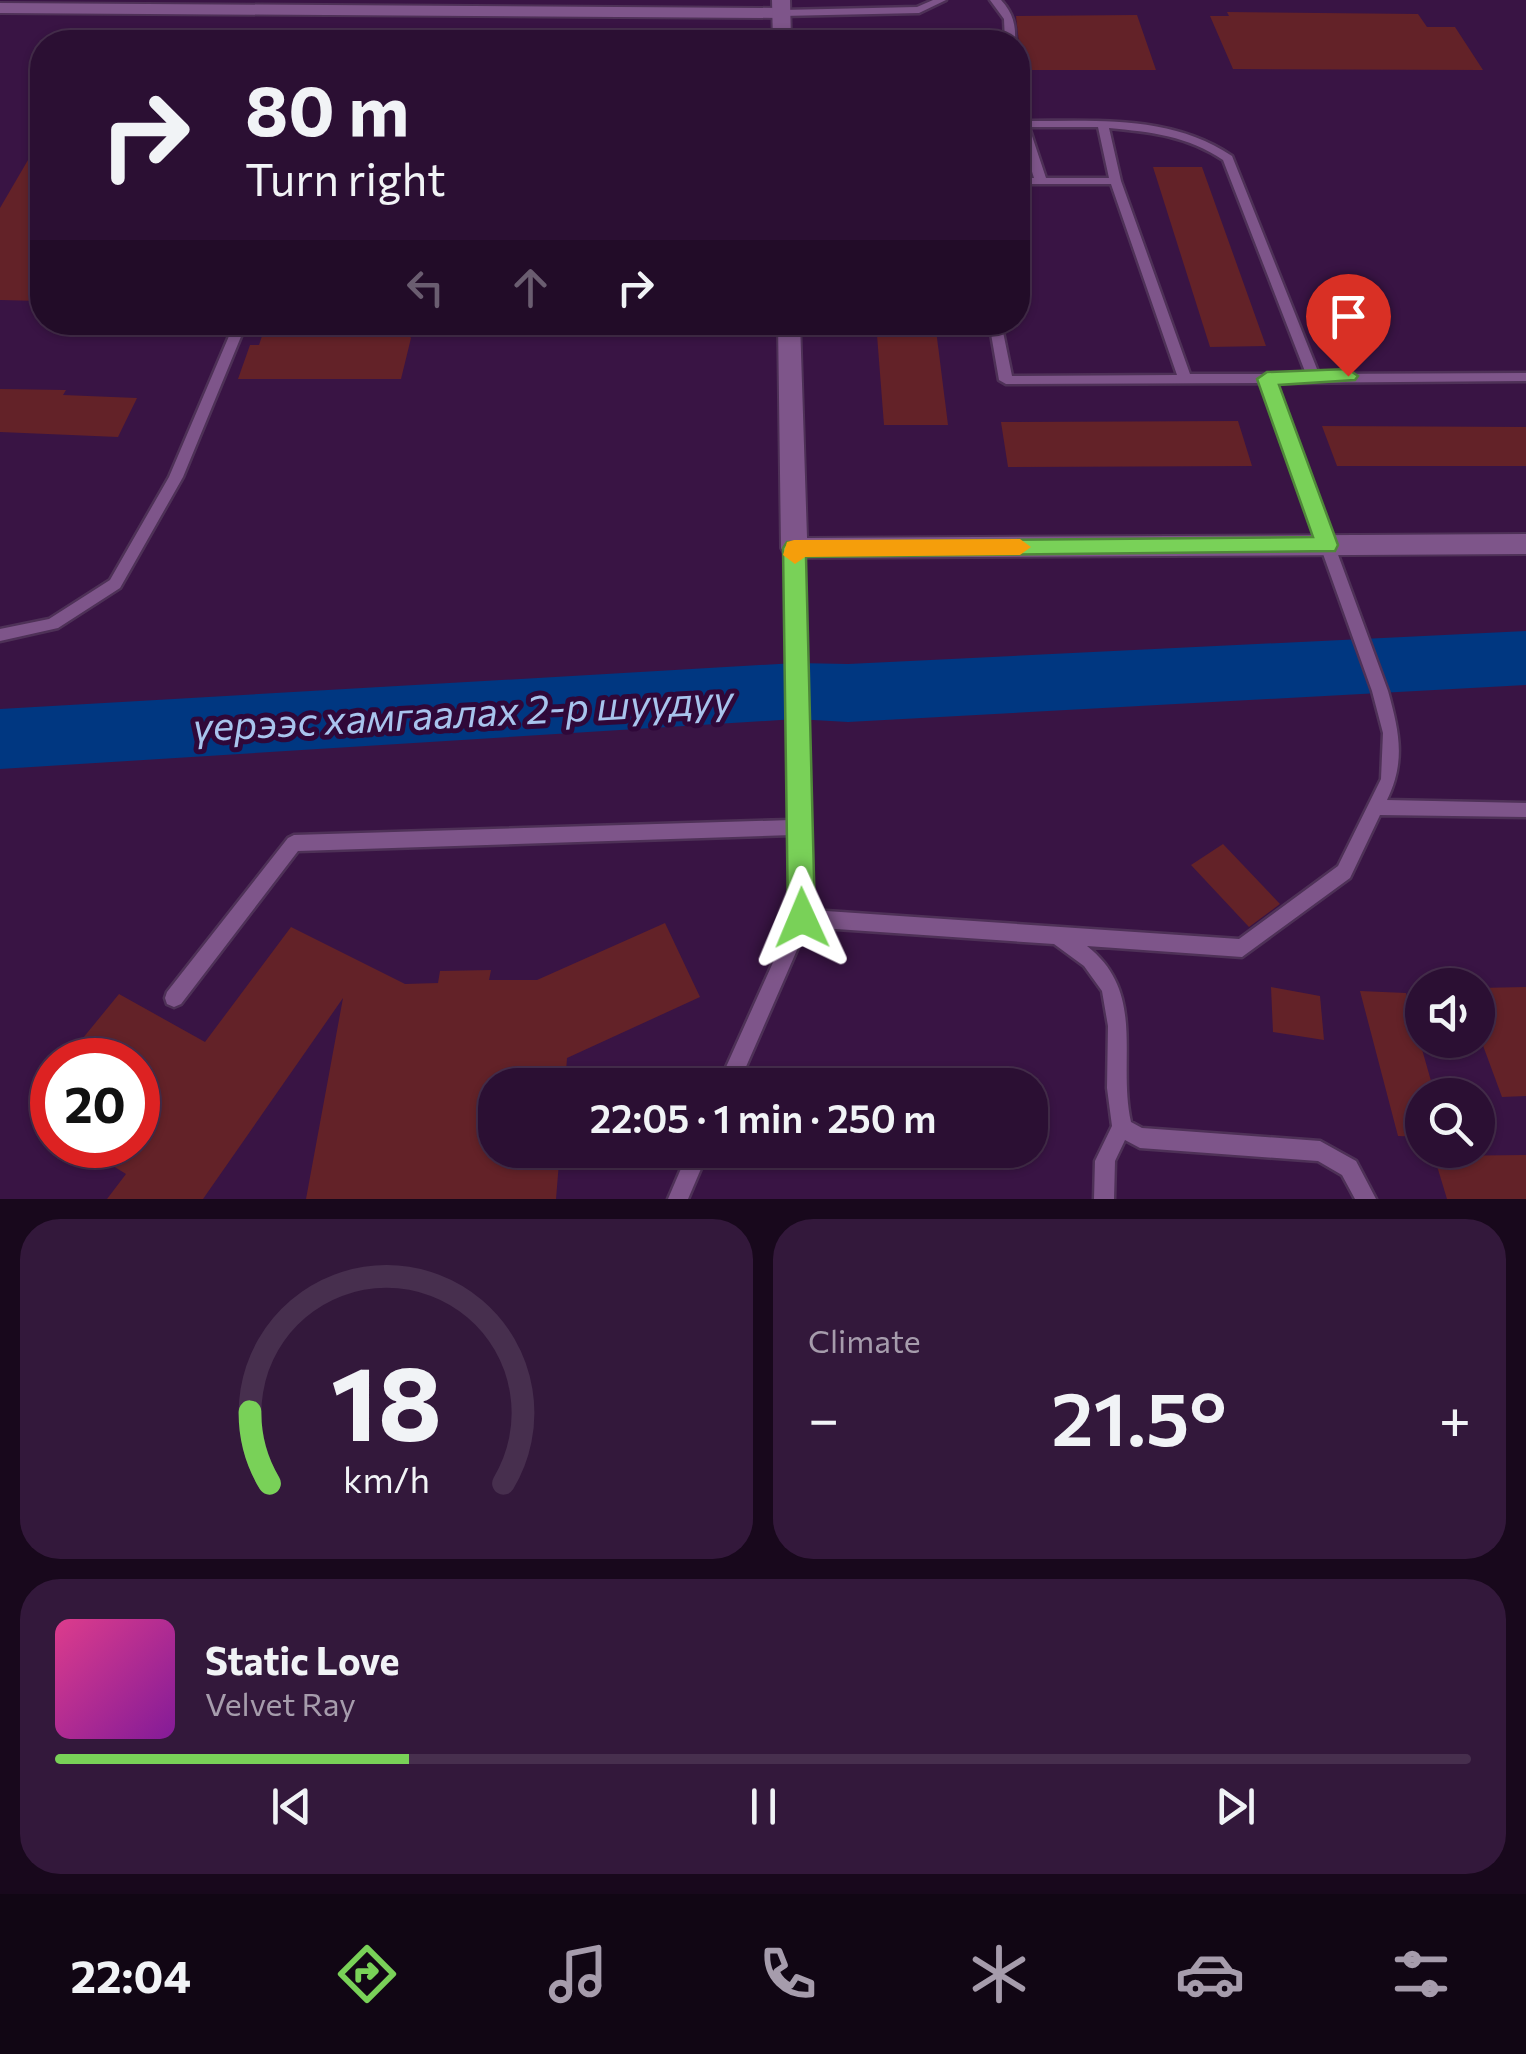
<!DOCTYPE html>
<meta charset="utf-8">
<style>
body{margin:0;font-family:Commissioner,sans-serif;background:#33183b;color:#f1f3f6;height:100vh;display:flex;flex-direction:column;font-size:38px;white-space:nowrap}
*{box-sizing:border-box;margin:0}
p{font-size:32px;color:#a69cac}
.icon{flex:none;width:55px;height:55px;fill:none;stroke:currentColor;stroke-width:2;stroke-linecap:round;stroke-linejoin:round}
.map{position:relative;height:1199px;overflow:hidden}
.side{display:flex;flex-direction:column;gap:20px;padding:20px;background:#18081c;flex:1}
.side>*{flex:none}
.guide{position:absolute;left:30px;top:30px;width:1000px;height:305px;border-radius:40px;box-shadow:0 2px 8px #0004,0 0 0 2px #472f4e;background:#2b0f33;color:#f1f3f6;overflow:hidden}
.buttons{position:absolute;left:1405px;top:968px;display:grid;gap:20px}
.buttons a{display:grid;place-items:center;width:90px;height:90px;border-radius:50%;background:#2b0f33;box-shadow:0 2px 8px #0004,0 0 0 2px #472f4e;font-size:50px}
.speed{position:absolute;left:30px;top:1038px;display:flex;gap:20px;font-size:50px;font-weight:700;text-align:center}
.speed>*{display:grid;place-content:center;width:130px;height:130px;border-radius:50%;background:#2b0f33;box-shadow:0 2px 8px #0004,0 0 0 2px #472f4e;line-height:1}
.speed .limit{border:15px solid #d22;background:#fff;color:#111}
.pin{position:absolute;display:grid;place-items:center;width:85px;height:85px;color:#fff;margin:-102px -42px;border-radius:50% 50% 50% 0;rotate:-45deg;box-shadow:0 0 10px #0007}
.pin .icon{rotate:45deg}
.me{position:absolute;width:110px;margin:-55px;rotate:359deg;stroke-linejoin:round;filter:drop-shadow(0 0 8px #0008)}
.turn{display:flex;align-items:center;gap:35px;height:210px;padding:0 50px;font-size:45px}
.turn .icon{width:130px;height:130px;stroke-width:2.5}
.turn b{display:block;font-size:70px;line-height:85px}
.lanes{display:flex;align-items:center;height:95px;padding:0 50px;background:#0003;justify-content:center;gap:50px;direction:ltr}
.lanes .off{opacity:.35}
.big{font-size:75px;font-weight:600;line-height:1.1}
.side .tile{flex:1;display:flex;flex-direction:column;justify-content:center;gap:15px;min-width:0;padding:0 35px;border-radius:40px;background:#33183b}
.side .dial{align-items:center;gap:0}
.dial svg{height:260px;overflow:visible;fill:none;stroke:#472f4e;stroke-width:7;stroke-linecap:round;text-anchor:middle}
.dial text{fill:#f1f3f6;stroke:none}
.song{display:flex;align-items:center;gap:30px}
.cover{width:120px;height:120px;border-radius:15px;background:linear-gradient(135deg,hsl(330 70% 55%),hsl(290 70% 35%))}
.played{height:10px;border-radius:5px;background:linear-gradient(90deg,#79d158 25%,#472f4e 25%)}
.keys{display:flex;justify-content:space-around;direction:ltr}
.heat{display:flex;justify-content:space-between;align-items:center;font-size:55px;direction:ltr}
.side .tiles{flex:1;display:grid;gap:20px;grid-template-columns:1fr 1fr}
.tile:last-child{grid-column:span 2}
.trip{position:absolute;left:478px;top:1068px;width:570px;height:100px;border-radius:40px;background:#2b0f33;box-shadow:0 2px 8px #0004,0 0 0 2px #472f4e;font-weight:600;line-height:100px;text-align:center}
.tabs{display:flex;height:160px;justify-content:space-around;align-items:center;background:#110614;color:#a69cac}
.tabs .icon{width:70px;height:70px}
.tabs .active{color:#79d158}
.tabs b{font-size:45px;color:#f1f3f6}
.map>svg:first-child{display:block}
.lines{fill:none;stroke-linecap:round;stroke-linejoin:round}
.river{fill:#003781;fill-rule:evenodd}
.building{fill:#632228}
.service-casing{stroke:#4e3157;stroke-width:5}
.minor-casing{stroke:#4e3157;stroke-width:4}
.secondary-casing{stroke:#4e3157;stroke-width:4}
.service{fill:#7e558a;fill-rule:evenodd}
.minor{fill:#7e558a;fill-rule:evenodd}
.secondary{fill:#7e558a;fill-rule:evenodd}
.route{fill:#79d158;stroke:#4f8839;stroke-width:2.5}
.slow{fill:#f59e0b}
.labels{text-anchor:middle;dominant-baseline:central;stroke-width:10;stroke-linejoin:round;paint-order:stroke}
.water-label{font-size:40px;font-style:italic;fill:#a8c4ed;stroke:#2f0839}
</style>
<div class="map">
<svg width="1526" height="1199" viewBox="0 0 1526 1199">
<rect width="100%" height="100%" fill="#391444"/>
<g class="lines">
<path class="river" d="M1526,631V685L848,722L796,719L0,769V709L796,663L848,664Z"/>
</g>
<g class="building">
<path d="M1227,12L1418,14L1427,27H1455L1483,70L1233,69L1210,16H1229Z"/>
<path d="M1137,15L1156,70H1022L1016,16Z"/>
<path d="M42,136V301L0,300V208Z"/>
<path d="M1153,167H1202L1266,346L1210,347Z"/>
<path d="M290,322H401L411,338L401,379H238L250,345H259L265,327Z"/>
<path d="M876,322H935L948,425H884Z"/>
<path d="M0,389L66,390L63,395L137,398L118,437L0,432Z"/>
<path d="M1238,421L1252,466L1008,467L1001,422Z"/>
<path d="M1322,426L1526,427V466H1337Z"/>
<path d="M1223,844L1280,904L1249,927L1191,865Z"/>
<path d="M665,923L700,997L567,1058L565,1085H495V1150H560L556,1199H306L343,998L203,1199H107L126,1174L79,1145H138V1060H65L119,994L205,1042L291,927L405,984L438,983L440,971L491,970L489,980H537Z"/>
<path d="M1271,987L1320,996L1324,1040L1273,1032Z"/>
<path d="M1526,987V1096L1502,1097L1478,1032V988Z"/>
<path d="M1360,991L1406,993L1435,1095H1422V1137L1398,1136Z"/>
<path d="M1526,1155V1199H1447L1434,1156Z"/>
</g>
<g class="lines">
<defs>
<g id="service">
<path d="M933,0H946L919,13L782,16L777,13L782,10L917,7Z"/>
<path d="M990,0H1001C1013,13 1016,25 1015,42H1005L1004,19Z"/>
<path d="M363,31L457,39L462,42H428L359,36L358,34Z"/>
<path d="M1018,106L1023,109L1027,121C1096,121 1172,115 1232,156L1319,374L1526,373V381L1275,383L1388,691C1399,731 1406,761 1387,800L1526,803V817L1380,815L1350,878L1242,957L1087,946C1147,993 1117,1059 1131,1122L1142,1128L1320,1141L1356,1161L1376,1199H1355L1342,1175L1318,1161L1140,1148L1125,1140L1115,1161L1114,1199H1094L1095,1161L1112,1126L1107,1088L1108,1026L1102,991L1084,966L1054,944L807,927L738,1085H718L793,918L792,835L298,851L181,1004L174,1007L167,1004L165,998L167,992L288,838L294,835L791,820L787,548L794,542L801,548L811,910L1239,939L1338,866L1381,779L1383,733L1372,691L1262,383L1006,384L999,380L989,322H1001L1012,376L1177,375L1111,184H1018V178H1034L1018,127ZM1029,127H1098L1109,178H1046ZM1109,128C1151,132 1188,136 1223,160L1306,374H1190L1121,181Z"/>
<path d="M235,322H247L183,477L120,588L58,628L0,641V629L49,619L110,580L169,477Z"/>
<path d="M689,1150H709L688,1199H668Z"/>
</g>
<path id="minor" d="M0,3L782,8L791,13L782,18L0,13Z"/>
<g id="secondary">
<path d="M772,0H790L791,42H773Z"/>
<path d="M778,322H800L807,538L1526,534V554L794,558L785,555L781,548Z"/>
</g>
</defs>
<use href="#service" class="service-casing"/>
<use href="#minor" class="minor-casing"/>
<use href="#secondary" class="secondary-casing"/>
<use href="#service" class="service"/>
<use href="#minor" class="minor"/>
<use href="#secondary" class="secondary"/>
</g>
<path class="route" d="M1348,369L1358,376L1355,380L1279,385L1338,545L1335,551L806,557L815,918L811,927L802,930L792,927L788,918L783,548L787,542L1313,537L1257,379L1267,372Z"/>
<path class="slow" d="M1020,539L1031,547L1020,555L805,557L795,564L783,555L787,542L794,540Z"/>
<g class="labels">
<g class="water-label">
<text transform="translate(463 711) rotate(-3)">үерээс хамгаалах 2-р шуудуу</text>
</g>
</g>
</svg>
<div class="buttons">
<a><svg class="icon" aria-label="sound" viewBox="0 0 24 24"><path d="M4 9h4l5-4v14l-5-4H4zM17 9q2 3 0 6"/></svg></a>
<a><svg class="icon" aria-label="search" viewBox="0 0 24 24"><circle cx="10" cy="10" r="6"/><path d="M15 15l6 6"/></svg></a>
</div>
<div class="speed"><div class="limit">20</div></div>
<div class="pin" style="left:1348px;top:376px;background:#d93025"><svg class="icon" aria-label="arrive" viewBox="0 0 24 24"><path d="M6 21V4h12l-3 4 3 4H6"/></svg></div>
<svg class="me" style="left:802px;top:918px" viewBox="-20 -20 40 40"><path d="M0-17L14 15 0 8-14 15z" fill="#79d158" stroke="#fff" stroke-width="4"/></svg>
<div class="trip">22:05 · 1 min · 250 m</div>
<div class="guide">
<div class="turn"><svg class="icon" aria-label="right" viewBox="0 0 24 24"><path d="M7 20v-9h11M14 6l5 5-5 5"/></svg><div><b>80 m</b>Turn right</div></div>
<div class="lanes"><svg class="icon off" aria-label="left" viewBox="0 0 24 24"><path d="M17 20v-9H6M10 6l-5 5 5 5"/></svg><svg class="icon off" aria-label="ahead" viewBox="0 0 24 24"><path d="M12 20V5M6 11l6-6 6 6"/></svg><svg class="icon" aria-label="right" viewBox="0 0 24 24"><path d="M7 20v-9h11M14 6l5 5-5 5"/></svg></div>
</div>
</div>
<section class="side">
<div class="tiles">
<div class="tile dial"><svg viewBox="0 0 100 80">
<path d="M14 69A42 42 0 1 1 86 69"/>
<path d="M14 69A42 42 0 0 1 8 47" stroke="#79d158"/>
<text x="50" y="56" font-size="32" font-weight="700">18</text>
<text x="50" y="72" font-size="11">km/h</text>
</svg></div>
<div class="tile"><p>Climate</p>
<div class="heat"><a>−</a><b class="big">21.5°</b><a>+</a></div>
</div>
<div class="tile">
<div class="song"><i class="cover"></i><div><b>Static Love</b><p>Velvet Ray</p></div></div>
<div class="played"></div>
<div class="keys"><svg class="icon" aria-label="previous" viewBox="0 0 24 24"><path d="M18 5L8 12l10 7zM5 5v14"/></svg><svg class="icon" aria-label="pause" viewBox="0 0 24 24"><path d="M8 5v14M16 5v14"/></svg><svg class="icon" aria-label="next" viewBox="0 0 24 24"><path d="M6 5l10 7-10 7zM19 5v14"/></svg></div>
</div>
</div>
</section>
<nav class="tabs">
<b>22:04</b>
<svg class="icon active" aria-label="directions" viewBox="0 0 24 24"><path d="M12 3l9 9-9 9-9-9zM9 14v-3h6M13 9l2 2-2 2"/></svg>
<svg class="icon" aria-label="music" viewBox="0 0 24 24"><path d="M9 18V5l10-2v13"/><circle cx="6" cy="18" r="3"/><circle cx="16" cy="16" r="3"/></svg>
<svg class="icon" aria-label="phone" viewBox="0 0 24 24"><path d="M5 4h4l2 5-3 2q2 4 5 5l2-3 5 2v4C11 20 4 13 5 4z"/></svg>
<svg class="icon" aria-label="climate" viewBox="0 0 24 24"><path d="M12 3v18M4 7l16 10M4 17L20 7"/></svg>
<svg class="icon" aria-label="car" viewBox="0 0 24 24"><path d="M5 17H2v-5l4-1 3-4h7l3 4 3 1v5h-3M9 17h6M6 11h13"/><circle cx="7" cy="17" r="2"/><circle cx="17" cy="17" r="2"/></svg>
<svg class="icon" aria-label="filters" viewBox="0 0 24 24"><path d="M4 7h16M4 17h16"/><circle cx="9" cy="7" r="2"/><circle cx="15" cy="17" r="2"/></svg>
</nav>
